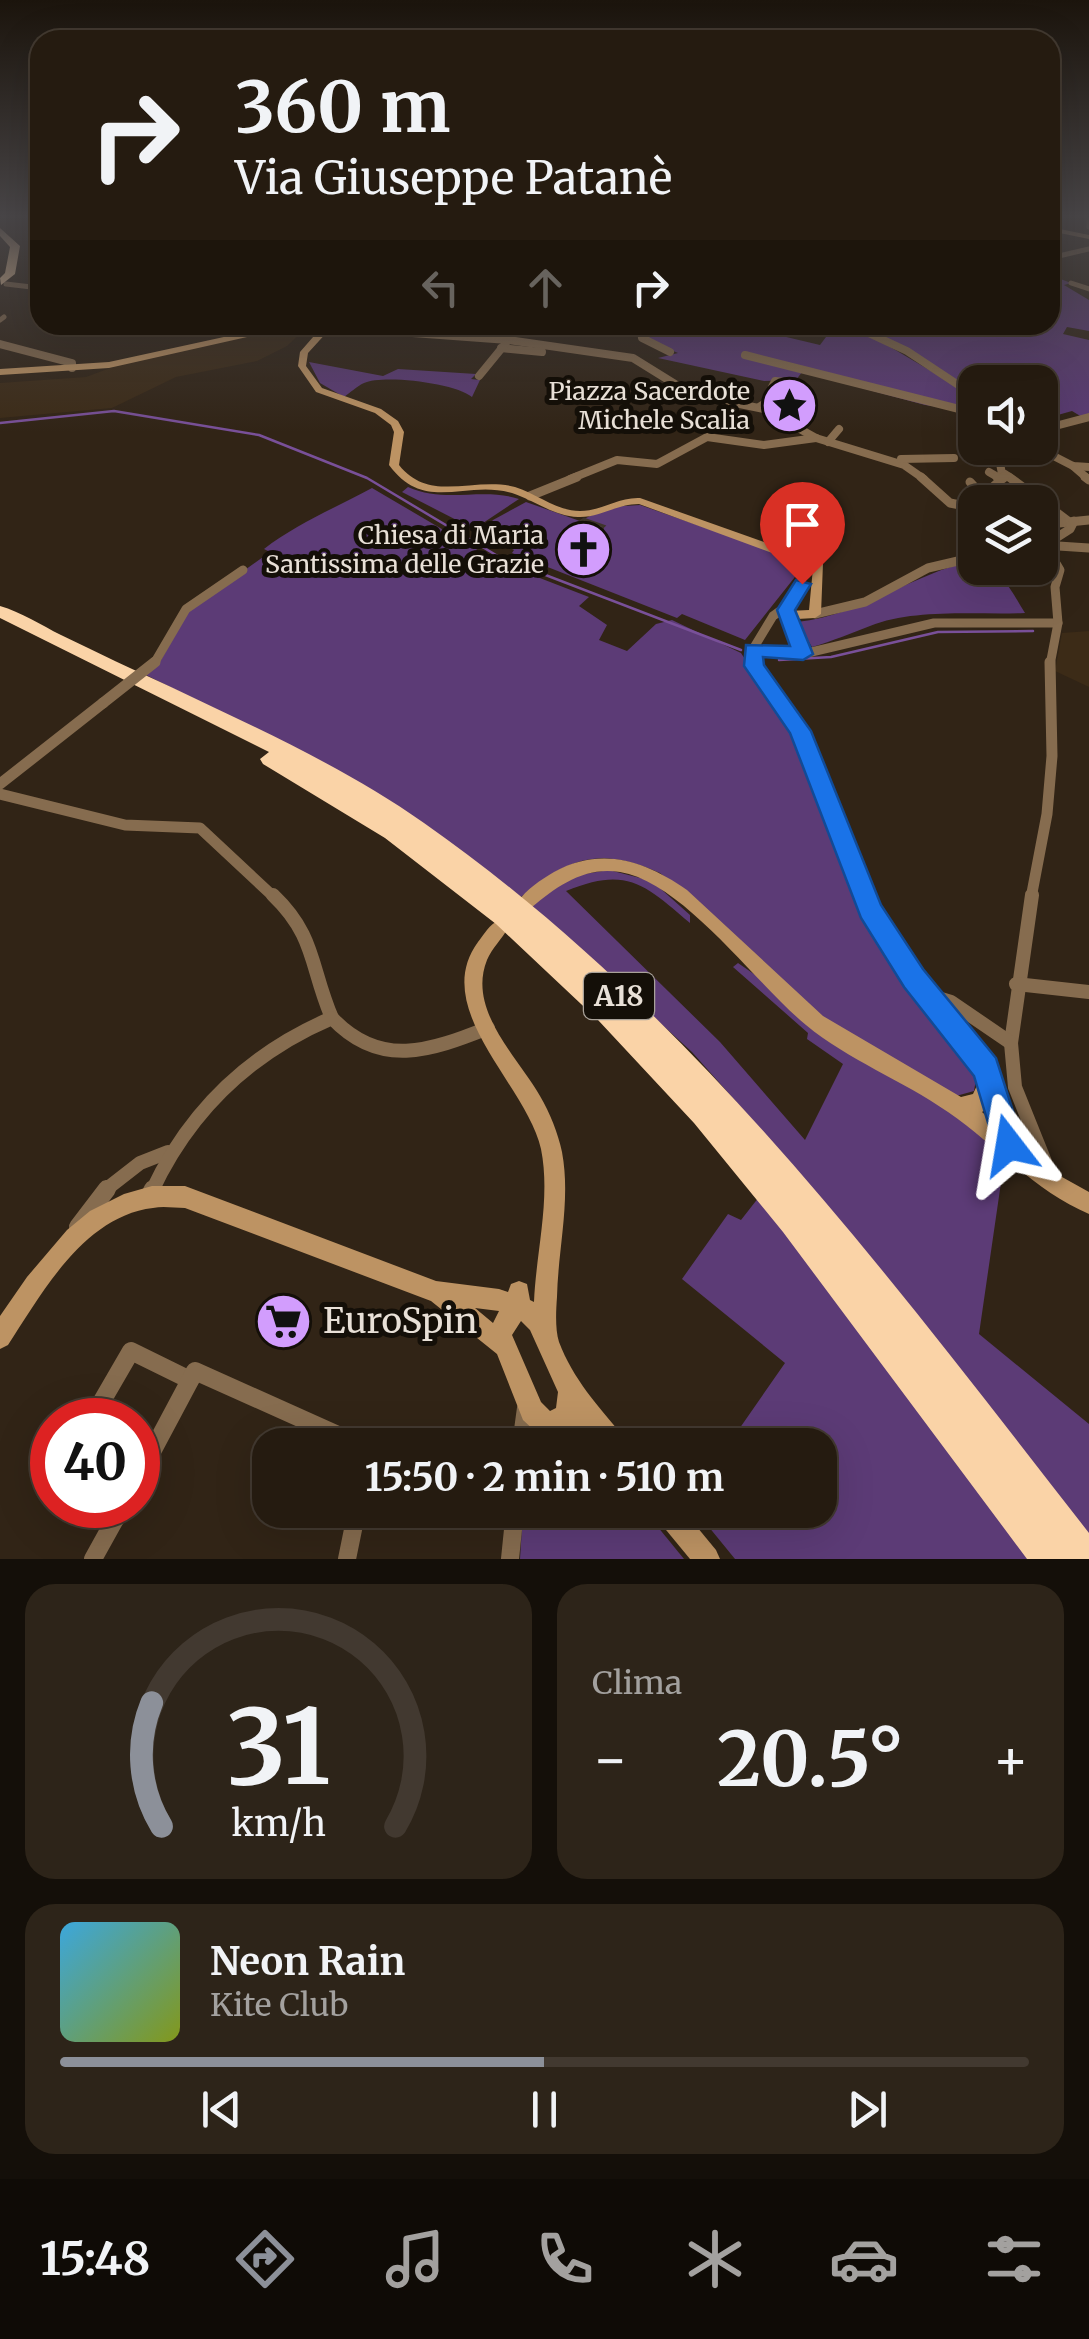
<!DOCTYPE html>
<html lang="it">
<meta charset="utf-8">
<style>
body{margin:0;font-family:Merriweather,serif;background:#2d2419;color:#f1f3f6;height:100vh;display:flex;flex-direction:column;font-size:38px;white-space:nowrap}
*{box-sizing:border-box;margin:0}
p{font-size:32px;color:#a3a19f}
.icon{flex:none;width:55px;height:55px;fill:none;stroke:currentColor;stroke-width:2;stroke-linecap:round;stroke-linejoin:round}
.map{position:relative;height:1559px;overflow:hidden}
.panel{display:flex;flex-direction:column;gap:25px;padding:25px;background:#140f09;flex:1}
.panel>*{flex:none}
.top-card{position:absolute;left:30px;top:30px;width:1030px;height:305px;border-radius:30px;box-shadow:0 10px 40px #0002,0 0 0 2px #423930;background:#251b10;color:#f1f3f6;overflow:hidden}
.fabs{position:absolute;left:958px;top:365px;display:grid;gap:20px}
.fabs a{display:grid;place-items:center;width:100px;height:100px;border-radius:20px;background:#251b10;box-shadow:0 10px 40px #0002,0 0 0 2px #423930;font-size:50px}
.speed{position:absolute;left:30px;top:1398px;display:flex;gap:20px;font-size:50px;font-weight:700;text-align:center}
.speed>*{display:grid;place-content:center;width:130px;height:130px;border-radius:50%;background:#251b10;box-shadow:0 10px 40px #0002,0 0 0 2px #423930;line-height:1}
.speed .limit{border:15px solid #d22;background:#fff;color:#111}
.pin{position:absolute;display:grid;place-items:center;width:85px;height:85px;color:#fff;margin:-102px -42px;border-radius:50% 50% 50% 0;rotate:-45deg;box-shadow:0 0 10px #0007}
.pin .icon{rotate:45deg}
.me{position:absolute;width:110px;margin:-55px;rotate:346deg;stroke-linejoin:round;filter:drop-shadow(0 0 8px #0008)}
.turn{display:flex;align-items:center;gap:35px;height:210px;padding:0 40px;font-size:45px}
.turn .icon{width:130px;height:130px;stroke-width:2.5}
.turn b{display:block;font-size:70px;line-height:85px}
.lanes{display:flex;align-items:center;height:95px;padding:0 40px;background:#0003;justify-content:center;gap:50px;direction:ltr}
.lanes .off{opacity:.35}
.big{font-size:75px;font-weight:700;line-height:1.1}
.panel .widget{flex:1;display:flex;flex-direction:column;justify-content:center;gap:15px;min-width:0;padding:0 35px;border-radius:30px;background:#2d2419}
.panel .dial{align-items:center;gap:0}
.dial svg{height:260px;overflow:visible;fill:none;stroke:#423930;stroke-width:7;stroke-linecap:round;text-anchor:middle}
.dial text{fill:#f1f3f6;stroke:none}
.song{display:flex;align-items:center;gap:30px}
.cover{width:120px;height:120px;border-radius:15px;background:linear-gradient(135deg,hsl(200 70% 55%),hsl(70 70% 35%))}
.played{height:10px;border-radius:5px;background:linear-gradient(90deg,#8c9099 50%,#423930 50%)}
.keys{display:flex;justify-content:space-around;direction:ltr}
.heat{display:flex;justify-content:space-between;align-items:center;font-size:55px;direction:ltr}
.panel .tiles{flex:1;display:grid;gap:25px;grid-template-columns:1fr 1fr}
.widget:last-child{grid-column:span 2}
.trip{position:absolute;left:252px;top:1428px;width:585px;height:100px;border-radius:30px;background:#251b10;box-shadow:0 10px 40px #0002,0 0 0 2px #423930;font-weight:700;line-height:100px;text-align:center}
.dock{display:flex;height:160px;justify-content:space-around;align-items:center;background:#0f0b06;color:#a3a19f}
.dock .icon{width:70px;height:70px}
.dock .active{color:#8c9099}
.dock b{font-size:45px;color:#f1f3f6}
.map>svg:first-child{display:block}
.built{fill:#3c2b17}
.green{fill:#5c3b76}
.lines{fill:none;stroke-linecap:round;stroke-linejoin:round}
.stream{stroke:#795099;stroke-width:2.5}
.street-far5{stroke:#866c4f;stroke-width:5}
.street-far4{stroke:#866c4f;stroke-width:8}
.street-far3{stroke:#866c4f;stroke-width:9}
.street-far2{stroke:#866c4f;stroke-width:11}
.street-far1{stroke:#866c4f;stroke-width:14}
.street{stroke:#866c4f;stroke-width:18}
.secondary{fill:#bd9363;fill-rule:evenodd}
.highway{fill:#fad3a7;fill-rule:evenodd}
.street-bridge-far1{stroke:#866c4f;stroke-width:9}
.street-bridge{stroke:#866c4f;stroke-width:11}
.wall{fill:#4d4034}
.shaded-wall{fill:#3e342a}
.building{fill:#594b3c;stroke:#3e342a;stroke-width:2.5}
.route{fill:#1a73e8;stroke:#114b97;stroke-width:2.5}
.labels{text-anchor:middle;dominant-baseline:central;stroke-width:10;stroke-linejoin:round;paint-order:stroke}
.far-poi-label{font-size:25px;fill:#e8e0d7;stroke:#140f08;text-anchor:end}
.shield{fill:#140f08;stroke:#a8a199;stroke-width:2.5}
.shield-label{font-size:28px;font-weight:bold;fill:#e8e0d7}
.near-poi-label{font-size:35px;fill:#e8e0d7;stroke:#140f08;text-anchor:start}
</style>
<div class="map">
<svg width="1089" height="1559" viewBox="0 0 1089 1559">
<rect width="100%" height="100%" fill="#312416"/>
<g class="built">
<path d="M284,328L305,329L287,346L257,361L176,377L112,408L0,418V383L86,377L121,364Z"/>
<path d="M1089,631V687L1055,671L1062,633Z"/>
</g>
<g class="green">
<path d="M1050,275L1071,283L1064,285L1089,300V331L1067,327L1063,334L1089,340V415L1082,417L1072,411L1040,420V382H975V395L857,325H1050Z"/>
<path d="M642,325H762L761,331L820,345L835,325H853L975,397V412L925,405L802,372L796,380L764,381L658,358L678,353L643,338Z"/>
<path d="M309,362L383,376L398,369L476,374L471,379L480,380L472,397C456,383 383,374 364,383C357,386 350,393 344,397L320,383Z"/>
<path d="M408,487C445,504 482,487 519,499L474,529L402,492Z"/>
<path d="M372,488L498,562L589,597L579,606L607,625L599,640L627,651L656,624L672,620L741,653L795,737L865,917L907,984L977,1073L974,1091L956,1096L824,1020L660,873C600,846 569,857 521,897C404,806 278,740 146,675L161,660L189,610L270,552L264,549C296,524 337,507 372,488Z"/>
<path d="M526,502L580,521L608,507L640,505L806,563L745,640L682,614L677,618L512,553L514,550L481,534L493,520Z"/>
<path d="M975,560V568C1003,568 1011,591 1025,613C977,615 915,608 870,626C851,633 833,641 812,647L797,622C866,614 909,575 975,560Z"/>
<path d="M609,870L652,881L690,915V923C644,884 627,866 566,891L720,1042L805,1140L843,1064L807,1039L808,1033L733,967L738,963L973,1126L1005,1155L979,1334L1089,1424V1539L787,1159L692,1052L531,905L572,876Z"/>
<path d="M759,1197L1031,1559H735L695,1510H820V1445H728L785,1363L682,1279L728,1214L741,1220Z"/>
<path d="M523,1510H644L684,1559H520Z"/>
</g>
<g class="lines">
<g class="stream">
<path d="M0,423L114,411L259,435L367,478L501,558L741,650"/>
<path d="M779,660L831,657L938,632L1033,631"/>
</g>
<g class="street-far5">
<path d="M1089,220V227"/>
<path d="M1050,258L1089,249"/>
<path d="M1071,283L1089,289"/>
<path d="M6,284L40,288"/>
<path d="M0,320L4,317"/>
<path d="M641,325L642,332"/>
<path d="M855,325L864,332"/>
<path d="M338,328L394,332"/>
</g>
<g class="street-far4">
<path d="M358,329L508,340L633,358L691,394L764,409L816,438L904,465L924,479"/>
<path d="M641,329L642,338L670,352"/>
<path d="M860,329L907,351L975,396"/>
<path d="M0,344L72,363V368"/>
<path d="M501,348L542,352"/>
<path d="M745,355L975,413"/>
<path d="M479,376L506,343"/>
<path d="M780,393L772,387L775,381L796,383"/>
<path d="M759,407L796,383"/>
<path d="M780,417L804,403"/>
<path d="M1040,430L1089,417"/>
<path d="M828,442L839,429"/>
<path d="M997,448L1003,479"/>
<path d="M1038,448L1073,466L1089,467"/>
<path d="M901,459L954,458"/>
<path d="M1073,466L1088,479"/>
<path d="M989,472L1001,479"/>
<path d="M1005,474L1012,479"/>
<path d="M570,479L617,460L657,464L707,437L764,445L816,438"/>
</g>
<g class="street-far3">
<path d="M921,477L950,503L975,508"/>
<path d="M997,477L1001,479"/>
<path d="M1009,477L1068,521"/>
<path d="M1085,477L1089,480"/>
<path d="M970,482L982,495"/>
<path d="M530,496L577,477"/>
<path d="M976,502L1004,477"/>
<path d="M1040,525L1089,520"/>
<path d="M1043,545L1089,548"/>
<path d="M787,612L802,584"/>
<path d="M815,614L865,602L928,568L975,557"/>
<path d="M753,649L773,616L787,606"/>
<path d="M803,654L934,623H1058"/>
<path d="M155,662L186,609L243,570"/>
<path d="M1050,665L1058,623L1055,587L1060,570L1045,545L1070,529L1074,521"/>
</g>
<g class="street-far2">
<path d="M0,784L103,703"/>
<path d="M0,794L125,825L200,828L275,898"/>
<path d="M1031,898L1047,814L1052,756L1050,662"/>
</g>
<g class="street-far1">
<path d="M273,895C316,936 310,967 332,1018"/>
<path d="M1032,895L1011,1043L1015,1087L1050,1174"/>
<path d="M1016,984L1089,992"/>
<path d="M928,995L951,1002L1011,1043"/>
<path d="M104,1191L140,1163L168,1152"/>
<path d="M152,1191C190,1110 250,1053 332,1018C380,1069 430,1051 488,1028"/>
</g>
<g class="street">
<path d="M150,1195L153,1189"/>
<path d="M78,1227L107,1189"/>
<path d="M91,1420L131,1351L190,1380"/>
<path d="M521,1445L526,1408"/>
<path d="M550,1445L558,1422"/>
<path d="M138,1478L195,1371L360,1445"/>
<path d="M95,1505L116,1518"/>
<path d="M93,1559L123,1505"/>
<path d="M347,1559L357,1510"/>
<path d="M510,1559L515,1510"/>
</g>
<g class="secondary">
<path d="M1050,227L1089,235V239L1050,231Z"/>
<path d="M279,325L341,326V330H329L308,353L306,366L322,388L381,409L398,421L404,432L399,465C430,504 474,476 515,487C537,494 557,511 580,511C601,511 618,497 640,498L823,563L821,614L815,618L797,619L810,654L808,657L758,654V657L807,731L878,906L920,972L993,1061L1018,1143L1062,1177L1089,1192V1214C1034,1191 996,1145 948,1112C902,1080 848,1060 806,1025C756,984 683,882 620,872C585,866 557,886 532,907L526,909L520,907L518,902C526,889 541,880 554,872C602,846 645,861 687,890L823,1016L961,1097L973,1094L980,1079L978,1073L908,984L865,915L793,732L744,657L748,646L753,645L795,649L783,615L789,611L809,610L813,568L639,504C617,504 599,518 578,517C553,516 534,500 512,493C465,479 425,514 389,465L394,432L391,425L375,413L316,392L298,366L300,352L320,329L292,327L109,368L0,375V369L109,362ZM988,1108L991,1120L982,1112Z"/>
<path d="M499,920L505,923L508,928C502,939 492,948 487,960C467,1010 517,1056 540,1096C550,1113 558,1133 562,1152C571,1200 558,1249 557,1297C556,1311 555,1329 559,1342C573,1379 598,1406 623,1436L626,1445H598L595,1440L596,1445H565L554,1435L546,1436L537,1433L523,1420L497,1354L431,1301L185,1208C175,1208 163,1206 153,1208C84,1216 42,1293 8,1345L0,1349V1316L27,1277L67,1230L90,1211L124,1194L152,1186H185L436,1281L499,1289L508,1292L511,1284L519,1281L527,1284L530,1300L534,1302C536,1252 551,1199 541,1149C527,1085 429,1009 478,942C485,933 489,925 499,920ZM475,1308L499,1311L493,1323ZM521,1321L530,1330L558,1392L556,1408L550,1411L541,1402L512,1335Z"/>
<path d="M653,1510H683L716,1550L720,1559H690L657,1519Z"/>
</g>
<g class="highway">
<path d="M0,228L20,246L15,274L1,285L0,278L5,273L10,247L0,236Z"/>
<path d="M0,606C21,612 41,625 61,635C98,653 134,670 171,687C257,728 346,768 424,823C694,1012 889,1277 1089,1533V1559H1027L783,1232L694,1123L598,1020L496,924L385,838L263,764L260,759L269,752L0,618Z"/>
</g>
<path class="street-bridge-far1" d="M152,665L155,662"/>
<path class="street-bridge" d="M103,703L155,662"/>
</g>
<path class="wall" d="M567,530L603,543L583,562L564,555L565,537L567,535Z"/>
<path class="shaded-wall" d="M604,526L603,543L583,562L584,544Z"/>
<path class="building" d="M584,519L604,526L584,544L565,537L570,532L567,530Z"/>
<linearGradient id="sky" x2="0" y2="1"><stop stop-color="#1b140c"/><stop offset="0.5" stop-color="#484547"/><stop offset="1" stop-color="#484547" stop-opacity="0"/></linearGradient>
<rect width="1089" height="432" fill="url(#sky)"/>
<path class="route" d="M796,580L811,584L795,610L813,654L803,660L763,657L764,665L811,731L881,905L923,969L996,1058L1024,1145L1020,1156L1009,1160L998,1156L974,1076L904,987L861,918L790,733L744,666L746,645L790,646L777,610Z"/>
<defs>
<symbol id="sight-disc" viewBox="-11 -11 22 22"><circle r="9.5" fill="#d29dfd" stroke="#140f08"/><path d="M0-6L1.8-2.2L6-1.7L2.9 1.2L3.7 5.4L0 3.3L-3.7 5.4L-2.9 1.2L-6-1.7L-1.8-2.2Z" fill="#111"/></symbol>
<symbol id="church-disc" viewBox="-11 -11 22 22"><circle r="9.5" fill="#d29dfd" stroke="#140f08"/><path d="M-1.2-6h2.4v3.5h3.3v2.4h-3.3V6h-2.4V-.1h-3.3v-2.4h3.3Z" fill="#111"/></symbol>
<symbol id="supermarket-disc" viewBox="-11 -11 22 22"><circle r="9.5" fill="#d29dfd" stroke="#140f08"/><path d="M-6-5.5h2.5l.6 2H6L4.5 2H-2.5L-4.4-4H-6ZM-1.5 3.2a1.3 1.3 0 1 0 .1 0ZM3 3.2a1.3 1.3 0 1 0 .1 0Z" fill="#111"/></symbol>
</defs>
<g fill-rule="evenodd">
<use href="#sight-disc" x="758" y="374" width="63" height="63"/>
<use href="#church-disc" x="552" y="518" width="63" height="63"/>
<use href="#supermarket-disc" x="252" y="1290" width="63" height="63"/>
</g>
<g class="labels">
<g class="far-poi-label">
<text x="750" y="391">Piazza Sacerdote<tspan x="750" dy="29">Michele Scalia</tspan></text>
<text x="544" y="535">Chiesa di Maria<tspan x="544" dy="29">Santissima delle Grazie</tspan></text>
</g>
<rect class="shield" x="584" y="973" width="70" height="46" rx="8"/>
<g class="shield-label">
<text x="619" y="996">A18</text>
</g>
<g class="near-poi-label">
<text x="323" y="1321">EuroSpin</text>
</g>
</g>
</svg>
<div class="fabs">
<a><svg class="icon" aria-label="sound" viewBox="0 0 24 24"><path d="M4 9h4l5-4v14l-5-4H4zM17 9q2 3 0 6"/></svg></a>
<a><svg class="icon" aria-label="layers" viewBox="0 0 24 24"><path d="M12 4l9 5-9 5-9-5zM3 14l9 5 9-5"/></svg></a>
</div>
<div class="speed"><div class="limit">40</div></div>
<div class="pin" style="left:802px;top:584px;background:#d93025"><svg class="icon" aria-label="arrive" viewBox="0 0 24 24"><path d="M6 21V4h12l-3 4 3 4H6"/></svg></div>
<svg class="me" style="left:1009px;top:1145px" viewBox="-20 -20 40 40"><path d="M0-17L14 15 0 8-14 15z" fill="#1a73e8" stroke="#fff" stroke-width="4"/></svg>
<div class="trip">15:50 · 2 min · 510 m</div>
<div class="top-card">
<div class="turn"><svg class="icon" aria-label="right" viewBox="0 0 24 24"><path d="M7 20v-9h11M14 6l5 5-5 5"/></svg><div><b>360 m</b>Via Giuseppe Patanè</div></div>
<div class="lanes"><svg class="icon off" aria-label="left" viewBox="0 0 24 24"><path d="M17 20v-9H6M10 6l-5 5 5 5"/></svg><svg class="icon off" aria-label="ahead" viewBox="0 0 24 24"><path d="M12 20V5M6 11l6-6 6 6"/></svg><svg class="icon" aria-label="right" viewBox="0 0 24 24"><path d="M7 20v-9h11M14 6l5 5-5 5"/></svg></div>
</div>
</div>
<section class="panel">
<div class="tiles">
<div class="widget dial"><svg viewBox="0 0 100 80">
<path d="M14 69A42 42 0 1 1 86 69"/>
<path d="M14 69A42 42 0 0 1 11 31" stroke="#8c9099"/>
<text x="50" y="56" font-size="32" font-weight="700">31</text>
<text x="50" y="72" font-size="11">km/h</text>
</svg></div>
<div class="widget"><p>Clima</p>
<div class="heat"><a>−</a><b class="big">20.5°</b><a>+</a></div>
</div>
<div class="widget">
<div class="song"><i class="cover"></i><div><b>Neon Rain</b><p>Kite Club</p></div></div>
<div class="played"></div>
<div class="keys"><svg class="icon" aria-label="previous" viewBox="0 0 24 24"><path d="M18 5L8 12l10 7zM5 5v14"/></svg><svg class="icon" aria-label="pause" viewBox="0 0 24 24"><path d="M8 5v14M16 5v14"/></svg><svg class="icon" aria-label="next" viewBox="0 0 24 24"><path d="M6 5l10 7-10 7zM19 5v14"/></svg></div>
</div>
</div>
</section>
<nav class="dock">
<b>15:48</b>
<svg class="icon active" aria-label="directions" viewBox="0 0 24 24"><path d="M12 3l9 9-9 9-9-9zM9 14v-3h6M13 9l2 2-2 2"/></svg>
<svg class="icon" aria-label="music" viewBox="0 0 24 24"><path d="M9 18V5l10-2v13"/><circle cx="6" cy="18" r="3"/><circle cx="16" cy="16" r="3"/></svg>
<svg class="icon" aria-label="phone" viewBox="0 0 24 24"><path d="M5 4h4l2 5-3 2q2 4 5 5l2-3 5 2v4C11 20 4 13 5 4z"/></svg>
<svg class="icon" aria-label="climate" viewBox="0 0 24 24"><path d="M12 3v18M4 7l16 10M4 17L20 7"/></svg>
<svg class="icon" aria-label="car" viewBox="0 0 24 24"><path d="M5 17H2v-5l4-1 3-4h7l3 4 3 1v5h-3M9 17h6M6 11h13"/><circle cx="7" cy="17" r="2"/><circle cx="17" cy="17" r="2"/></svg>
<svg class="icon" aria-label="filters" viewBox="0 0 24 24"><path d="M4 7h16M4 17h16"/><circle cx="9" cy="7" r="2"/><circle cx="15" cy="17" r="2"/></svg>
</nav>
